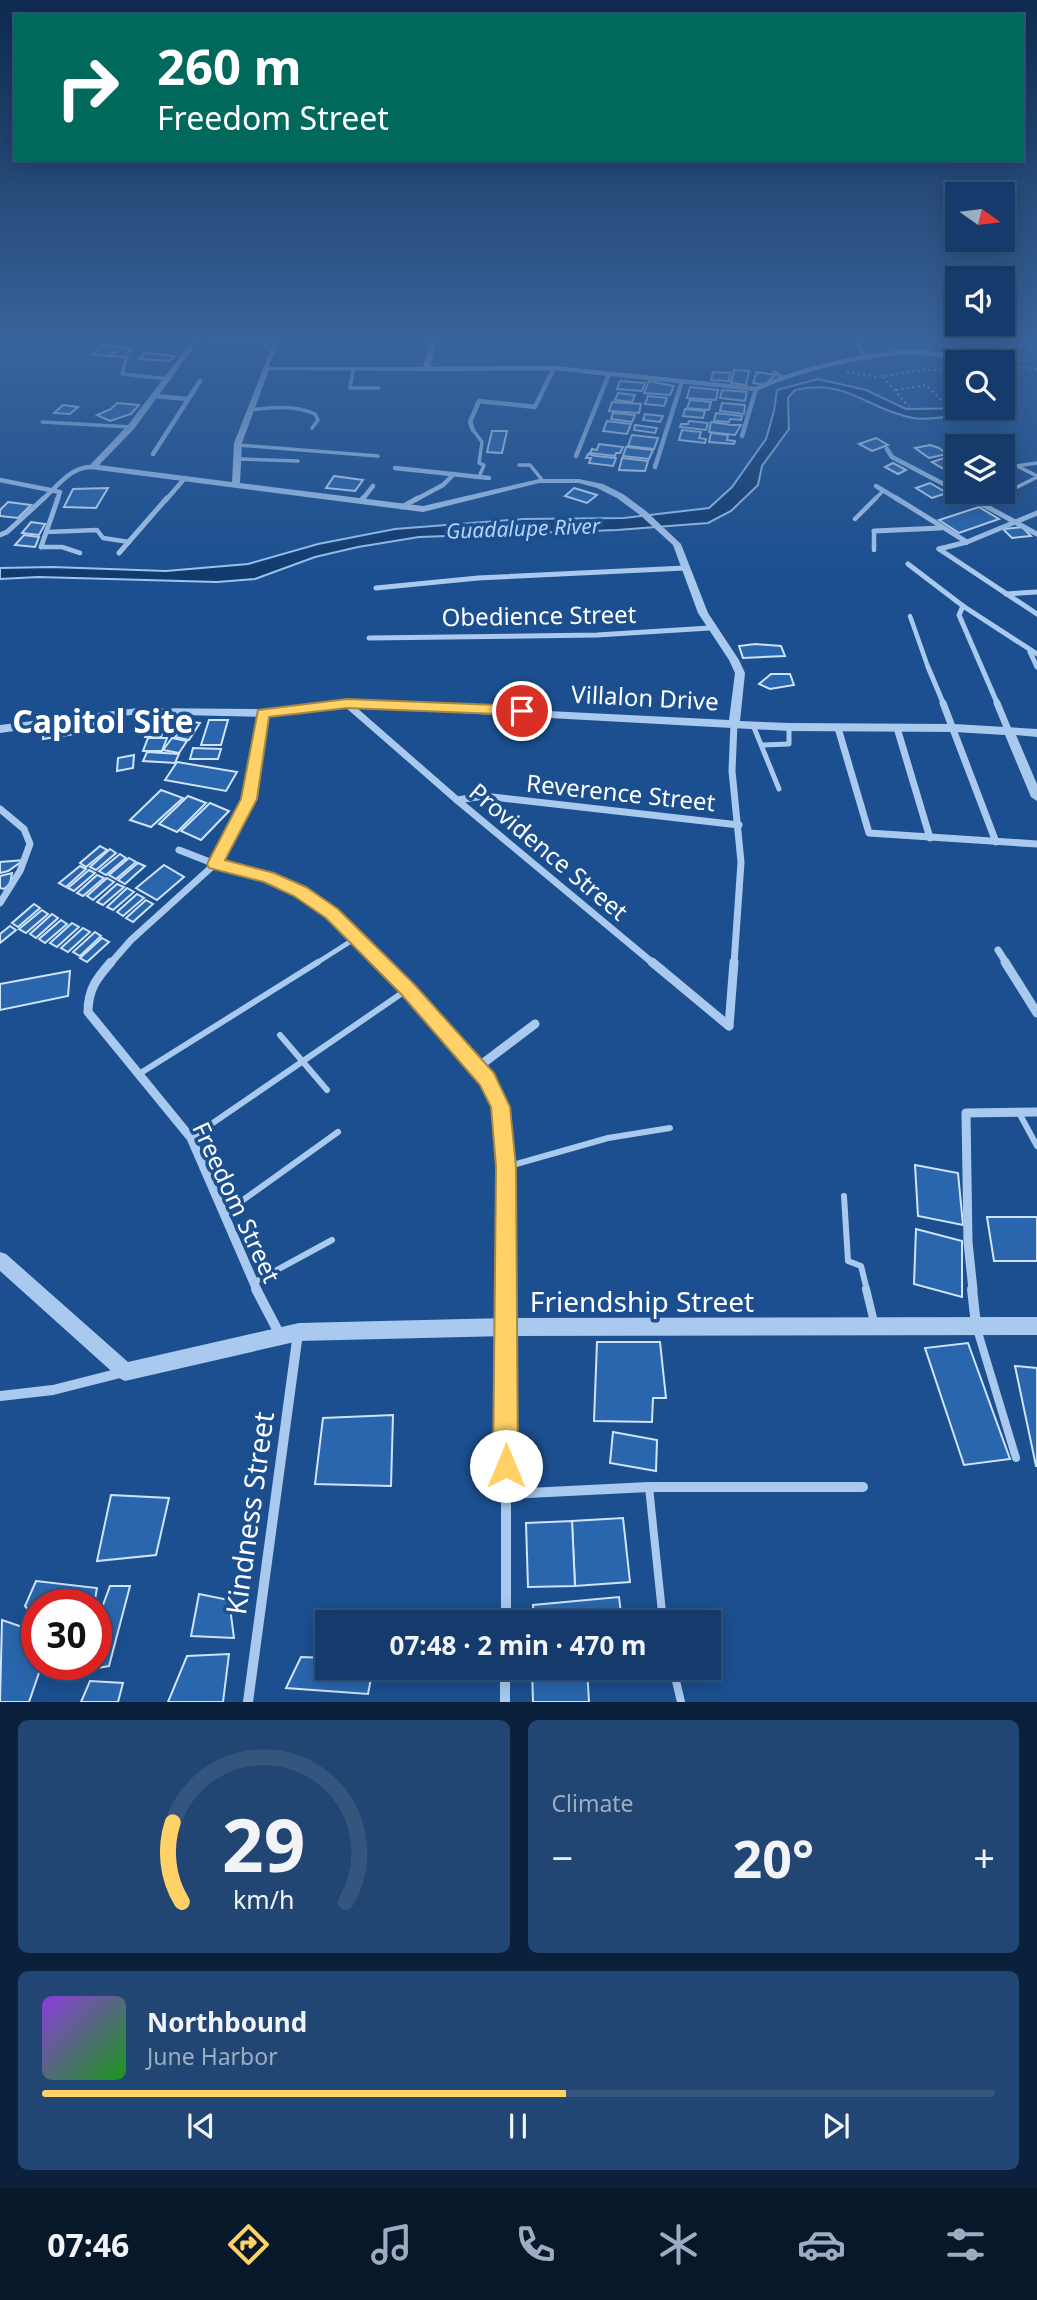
<!DOCTYPE html>
<meta charset="utf-8">
<style>
body{margin:0;font-family:"Noto Sans",sans-serif;background:#214673;color:#f1f3f6;height:100vh;display:flex;flex-direction:column;font-size:26px;white-space:nowrap}
*{box-sizing:border-box;margin:0}
p{font-size:23px;color:#9dadc1}
.icon{flex:none;width:38px;height:38px;fill:none;stroke:currentColor;stroke-width:2;stroke-linecap:round;stroke-linejoin:round}
.map{position:relative;height:1702px;overflow:hidden}
.sheet{display:flex;flex-direction:column;gap:18px;padding:18px;background:#0b203b;flex:1}
.sheet>*{flex:none}
.banner{position:absolute;left:14px;top:14px;width:1010px;height:147px;border-radius:0px;box-shadow:0 4px 18px #0003,0 0 0 2px #33557e;background:#00695c;color:#fff;overflow:hidden}
.needle{width:46px;rotate:104deg}
.fabs{position:absolute;left:945px;top:182px;display:grid;gap:14px}
.fabs a{display:grid;place-items:center;width:70px;height:70px;border-radius:0px;background:#143b6b;box-shadow:0 4px 18px #0003,0 0 0 2px #33557e;font-size:35px}
.speed{position:absolute;left:21px;top:1589px;display:flex;gap:14px;font-size:35px;font-weight:700;text-align:center}
.speed>*{display:grid;place-content:center;width:91px;height:91px;border-radius:50%;background:#143b6b;box-shadow:0 4px 18px #0003,0 0 0 2px #33557e;line-height:1}
.speed .limit{border:10px solid #d22;background:#fff;color:#111}
.pin{position:absolute;display:grid;place-items:center;width:60px;height:60px;color:#fff;margin:-30px;border:4px solid #fff;border-radius:50%;box-shadow:0 2px 7px #0007}
.me{position:absolute;width:77px;margin:-38px;rotate:0deg;stroke-linejoin:round;filter:drop-shadow(0 0 5px #0008)}
.turn{display:flex;align-items:center;gap:24px;height:147px;padding:0 28px;font-size:32px}
.turn .icon{width:91px;height:91px;stroke-width:2.5}
.turn b{display:block;font-size:49px;line-height:60px}
.big{font-size:52px;font-weight:700;line-height:1.1}
.sheet .tile{flex:1;display:flex;flex-direction:column;justify-content:center;gap:10px;min-width:0;padding:0 24px;border-radius:10px;background:#214673}
.sheet .dial{align-items:center;gap:0}
.dial svg{height:182px;overflow:visible;fill:none;stroke:#33557e;stroke-width:7;stroke-linecap:round;text-anchor:middle}
.dial text{fill:#f1f3f6;stroke:none}
.song{display:flex;align-items:center;gap:21px}
.cover{width:84px;height:84px;border-radius:10px;background:linear-gradient(135deg,hsl(270 70% 55%),hsl(120 70% 35%))}
.played{height:7px;border-radius:4px;background:linear-gradient(90deg,#ffd166 55%,#33557e 55%)}
.keys{display:flex;justify-content:space-around;direction:ltr}
.heat{display:flex;justify-content:space-between;align-items:center;font-size:38px;direction:ltr}
.sheet .tiles{flex:1;display:grid;gap:18px;grid-template-columns:1fr 1fr}
.tile:last-child{grid-column:span 2}
.trip{position:absolute;left:315px;top:1610px;width:406px;height:70px;border-radius:0px;background:#143b6b;box-shadow:0 4px 18px #0003,0 0 0 2px #33557e;font-weight:700;line-height:70px;text-align:center}
.tabs{display:flex;height:112px;justify-content:space-around;align-items:center;background:#08182b;color:#9dadc1}
.tabs .icon{width:49px;height:49px}
.tabs .current{color:#ffd166}
.tabs b{font-size:32px;color:#f1f3f6}
.map>svg:first-child{display:block}
.water{fill:#123a6d;stroke:#9cc4f0;stroke-width:2}
.building{fill:#2a66ad;stroke:#cfe3fa;stroke-width:2}
.lines{fill:none;stroke-linecap:round;stroke-linejoin:round}
.path{stroke:#a9c9ee;stroke-width:2;stroke-dasharray:2 3.5;stroke-linecap:butt}
.service-far4{stroke:#a9c9ee;stroke-width:3.5}
.service-far3{stroke:#a9c9ee;stroke-width:4.5}
.service-far2{stroke:#a9c9ee;stroke-width:5}
.service-far1{stroke:#a9c9ee;stroke-width:6}
.service{stroke:#a9c9ee;stroke-width:8}
.minor-far4{stroke:#a9c9ee;stroke-width:4.5}
.minor-far3{stroke:#a9c9ee;stroke-width:5}
.minor-far2{stroke:#a9c9ee;stroke-width:7}
.minor-far1{stroke:#a9c9ee;stroke-width:9}
.minor{stroke:#a9c9ee;stroke-width:10}
.tertiary{fill:#a9c9ee;fill-rule:evenodd}
.route{fill:#ffd166;stroke:#a68842;stroke-width:2}
.labels{text-anchor:middle;dominant-baseline:central;stroke-width:7;stroke-linejoin:round;paint-order:stroke}
.far-water-label{font-size:21px;font-style:italic;fill:#b5d3f5;stroke:#1b4f8f}
.street-label{font-size:24px;fill:#fff;stroke:#1b4f8f}
.near-street-label{font-size:28px;fill:#fff;stroke:#1b4f8f}
.district-label{font-size:32px;font-weight:bold;fill:#fff;stroke:#1b4f8f}
</style>
<div class="map">
<svg width="1037" height="1702" viewBox="0 0 1037 1702">
<rect width="100%" height="100%" fill="#1b4f8f"/>
<path class="water" d="M818,379L866,390L906,409L988,408C968,413 933,421 913,418C866,409 847,378 795,390L788,398L789,429L762,466L758,485L731,511L708,523L617,530L419,537L358,547L315,557L255,579L217,582L38,577L0,579V568L52,567L166,571L248,564L318,544L395,529L524,519L624,518L709,508L732,487L766,439L774,411L777,390Z"/>
<g class="building">
<path d="M210,337H220L237,338L233,343L206,341Z"/>
<path d="M243,337H270L267,344H240Z"/>
<path d="M104,345L133,348L124,357L111,356L116,352L108,356L94,355Z"/>
<path d="M145,353L175,356L169,361L139,359Z"/>
<path d="M734,370L749,371L746,385L731,383Z"/>
<path d="M713,372L730,373L729,381L711,380Z"/>
<path d="M757,372L775,375L765,385L753,383Z"/>
<path d="M620,381L645,383L642,391L617,389Z"/>
<path d="M649,381L674,386L670,395L644,393Z"/>
<path d="M690,387L718,390L716,400L687,398Z"/>
<path d="M722,390L747,392L745,401L720,398Z"/>
<path d="M618,393L635,395L632,402L615,400Z"/>
<path d="M648,396L667,398L664,406L645,404Z"/>
<path d="M690,400L711,402L709,410L687,408Z"/>
<path d="M612,402L641,404L639,413L609,411Z"/>
<path d="M117,403L139,405L131,414L110,421L97,415L111,409Z"/>
<path d="M722,403L745,405L744,414L720,411Z"/>
<path d="M63,405L78,407L70,414L54,413Z"/>
<path d="M685,409L705,411L703,418L683,416Z"/>
<path d="M613,413L635,415L632,422L611,419Z"/>
<path d="M716,413L742,416L741,420L730,419L729,422L714,421Z"/>
<path d="M645,414L663,416L660,422L643,420Z"/>
<path d="M607,421L631,424L627,434L603,431Z"/>
<path d="M689,421L708,423L706,430L680,427L681,424H688Z"/>
<path d="M711,422L732,425H741L735,435L709,432Z"/>
<path d="M635,425L657,428L655,433L634,430Z"/>
<path d="M682,430L701,432L699,438L706,439L705,443L679,440Z"/>
<path d="M492,431H507L502,453L487,452Z"/>
<path d="M711,433L728,435L727,440L735,441L734,444L709,442Z"/>
<path d="M632,435L658,438L654,449L628,446Z"/>
<path d="M876,438L888,445L872,451L859,444Z"/>
<path d="M599,444L623,447L620,453H616L615,456L590,453L592,449L597,450Z"/>
<path d="M930,445L939,448L947,454L929,458L915,448Z"/>
<path d="M626,447L653,450L649,459L623,456Z"/>
<path d="M588,454L596,456L616,458L613,466L589,463L591,458H586Z"/>
<path d="M957,454V477L932,462Z"/>
<path d="M622,458L648,461L645,471L619,470Z"/>
<path d="M893,463L906,470L898,474L885,467Z"/>
<path d="M334,476L363,480L355,491L326,488Z"/>
<path d="M930,483L947,493L932,498L916,488Z"/>
<path d="M108,488L96,508L64,507L73,489Z"/>
<path d="M574,488L597,495L587,503L565,496Z"/>
<path d="M8,502L31,505L18,518L0,516V510Z"/>
<path d="M979,507L999,519L959,533L939,520Z"/>
<path d="M31,522L45,524L39,535L22,533Z"/>
<path d="M1022,527L1031,536L1012,538L1003,529Z"/>
<path d="M24,535L39,537L35,547L15,545Z"/>
<path d="M755,644L781,646L785,656L743,658L739,646Z"/>
<path d="M771,674H790L794,685L770,689L759,684Z"/>
<path d="M152,716H168L161,737H145Z"/>
<path d="M94,720V731L43,739L44,727Z"/>
<path d="M209,720H228L221,745H201Z"/>
<path d="M187,721L200,723L189,740L175,737Z"/>
<path d="M148,738H167L162,751H143Z"/>
<path d="M172,738L187,741L179,753L163,750Z"/>
<path d="M193,748L221,749L218,759H190Z"/>
<path d="M147,752L179,754L175,763L143,761Z"/>
<path d="M134,755L133,768L117,771L118,758Z"/>
<path d="M177,762L237,772L226,791L165,780Z"/>
<path d="M161,790L183,798L151,827L130,820Z"/>
<path d="M188,796L206,803L177,832L159,824Z"/>
<path d="M210,803L229,811L201,840L181,831Z"/>
<path d="M100,846L107,850L86,867L80,863Z"/>
<path d="M110,849L116,853L96,870L90,867Z"/>
<path d="M120,854L126,858L106,875L99,871Z"/>
<path d="M129,858L136,862L116,879L109,875Z"/>
<path d="M24,860L8,871L0,873V862Z"/>
<path d="M138,863L145,866L125,884L118,880Z"/>
<path d="M164,865L184,877L157,900L136,888Z"/>
<path d="M80,866L86,869L66,887L59,883Z"/>
<path d="M89,870L95,873L74,891L68,888Z"/>
<path d="M12,873L10,884L4,889L0,888V876Z"/>
<path d="M97,875L104,878L83,896L77,893Z"/>
<path d="M107,878L114,882L93,900L87,896Z"/>
<path d="M117,884L124,887L103,905L97,902Z"/>
<path d="M127,888L134,892L113,910L107,907Z"/>
<path d="M137,894L144,898L123,916L117,912Z"/>
<path d="M146,900L153,904L133,922L126,918Z"/>
<path d="M34,904L40,908L18,927L12,923Z"/>
<path d="M42,910L48,914L26,933L19,929Z"/>
<path d="M52,914L58,918L36,938L30,934Z"/>
<path d="M61,920L67,924L45,943L39,939Z"/>
<path d="M72,923L79,927L57,947L50,943Z"/>
<path d="M10,926L16,930L0,943V934Z"/>
<path d="M83,928L90,932L68,952L61,948Z"/>
<path d="M95,932L101,936L80,956L73,952Z"/>
<path d="M102,938L109,942L87,962L80,958Z"/>
<path d="M70,971L68,996L0,1010V984Z"/>
<path d="M915,1165L958,1173L963,1225L918,1216Z"/>
<path d="M987,1217H1037V1261H994Z"/>
<path d="M916,1229L962,1241V1297L914,1284Z"/>
<path d="M597,1342H660L666,1398H653L652,1422L594,1421Z"/>
<path d="M968,1343L1010,1459L964,1465L925,1348Z"/>
<path d="M1015,1366L1037,1368V1466H1036Z"/>
<path d="M393,1415L391,1486L315,1484L323,1418Z"/>
<path d="M613,1432L657,1440L656,1471L610,1463Z"/>
<path d="M111,1495L169,1498L156,1555L97,1561Z"/>
<path d="M623,1518L630,1582L575,1586L572,1521Z"/>
<path d="M572,1521L575,1586L528,1587L526,1523Z"/>
<path d="M36,1581L97,1588L94,1605H37V1620L25,1606Z"/>
<path d="M110,1586H130L109,1666L79,1671L81,1664H96V1624Z"/>
<path d="M199,1594L229,1600L234,1638L191,1636Z"/>
<path d="M619,1597L622,1622H534L533,1605Z"/>
<path d="M2,1620L37,1632V1664H42L29,1702H0Z"/>
<path d="M229,1654L223,1702H168L187,1656Z"/>
<path d="M301,1657L327,1658V1668H373L368,1694L286,1688Z"/>
<path d="M587,1668L589,1702H533L532,1670Z"/>
<path d="M90,1681L123,1683L118,1702H81Z"/>
</g>
<g class="lines">
<g class="path">
<path d="M964,360L977,362"/>
<path d="M997,362L1016,357"/>
<path d="M847,372L877,377L923,370L957,371"/>
<path d="M1003,375L1020,367L1037,369"/>
<path d="M883,377L909,407"/>
<path d="M896,390L926,385L940,399L950,398L957,403"/>
<path d="M950,398L957,397"/>
</g>
<g class="service-far4">
<path d="M852,337L856,338L860,350L869,358"/>
<path d="M127,355L122,374L169,379"/>
<path d="M353,370L350,388H379"/>
<path d="M774,372L782,377"/>
<path d="M251,410C273,407 294,405 315,414L318,420L312,428"/>
<path d="M42,422L131,427"/>
<path d="M473,430L482,442L479,463L484,465L479,477"/>
<path d="M238,445L378,456"/>
<path d="M238,459L298,461"/>
<path d="M1003,459L1037,476"/>
<path d="M519,465H530L543,481"/>
<path d="M1016,466L1037,463"/>
<path d="M874,500L883,491"/>
<path d="M992,500L1037,477"/>
</g>
<g class="service-far3">
<path d="M983,505L996,498"/>
<path d="M855,519L876,498"/>
<path d="M874,531V550"/>
<path d="M47,532L97,530L103,538L129,542"/>
<path d="M41,547H62L80,553"/>
<path d="M910,616L928,667"/>
</g>
<g class="service-far2">
<path d="M753,725L779,789"/>
<path d="M763,745L789,744V727"/>
<path d="M315,964L356,938"/>
</g>
<g class="service-far1">
<path d="M280,1035L327,1090"/>
<path d="M139,1074L318,962"/>
<path d="M1018,1111L1037,1146"/>
<path d="M191,1138L408,989"/>
<path d="M506,1167L608,1138L670,1128"/>
<path d="M844,1196L848,1261L861,1266L867,1290"/>
<path d="M225,1213L338,1132"/>
<path d="M253,1283L332,1240"/>
</g>
<g class="service">
<path d="M866,1289L874,1322"/>
<path d="M977,1329L1016,1458"/>
<path d="M649,1487L663,1622"/>
<path d="M673,1668L681,1702"/>
</g>
<g class="minor-far4">
<path d="M266,368L278,337"/>
<path d="M426,369L554,368L756,389C796,370 865,354 910,352C924,352 940,355 954,356"/>
<path d="M155,396L188,399"/>
<path d="M473,430L470,422L479,401L535,407L554,368"/>
<path d="M742,436L756,389"/>
<path d="M887,449L892,457L957,491"/>
<path d="M153,454L200,381"/>
<path d="M576,456L609,374"/>
<path d="M655,467L682,381"/>
<path d="M395,468L489,478"/>
<path d="M0,480L60,492L57,500"/>
<path d="M876,486L899,500"/>
<path d="M959,492L974,500"/>
<path d="M42,500C57,487 72,465 93,467"/>
<path d="M166,500L185,478"/>
<path d="M362,500L373,486"/>
<path d="M415,500L443,485L454,474"/>
</g>
<g class="minor-far3">
<path d="M896,498L967,542"/>
<path d="M971,498L1037,534"/>
<path d="M361,501L363,498"/>
<path d="M402,507L418,498"/>
<path d="M874,531L940,528"/>
<path d="M0,535L7,532L44,498"/>
<path d="M41,547L58,498"/>
<path d="M939,549L1037,614"/>
<path d="M939,549L967,542L1037,513"/>
<path d="M119,553L167,498"/>
<path d="M908,564L963,606L1037,654"/>
<path d="M376,588L478,578L685,568"/>
<path d="M1006,594L1037,592"/>
<path d="M963,606L959,615L998,705"/>
<path d="M369,638L597,635L710,628"/>
<path d="M1030,652L1037,667"/>
<path d="M928,667L944,705"/>
</g>
<g class="minor-far2">
<path d="M943,703L996,842"/>
<path d="M997,703L1009,732"/>
<path d="M347,704L457,800L654,964"/>
<path d="M838,728L869,833L1037,844"/>
<path d="M897,728L930,838"/>
<path d="M457,800L484,796L739,825"/>
<path d="M0,809L24,829L30,844L20,871L0,903"/>
<path d="M179,850L215,864L268,877L300,891L332,913L383,964"/>
<path d="M998,950L1007,964"/>
<path d="M110,964L131,940L215,864L249,799L262,713"/>
<path d="M734,964L741,862L732,771L734,724"/>
</g>
<g class="minor-far1">
<path d="M111,962C97,978 88,989 88,1012L191,1138L257,1290"/>
<path d="M381,962L487,1079L500,1107L506,1167V1290"/>
<path d="M652,962L729,1026"/>
<path d="M1005,962L1037,1013"/>
<path d="M729,1026L734,962"/>
<path d="M478,1067L535,1024"/>
<path d="M973,1290L968,1242L966,1113L1037,1112"/>
</g>
<g class="minor">
<path d="M256,1289L280,1335"/>
<path d="M506,1289V1622"/>
<path d="M972,1289L976,1325"/>
<path d="M0,1396L53,1390L124,1372"/>
<path d="M506,1494L649,1487H863"/>
<path d="M505,1668V1702"/>
<path d="M248,1702L298,1333"/>
</g>
<g class="tertiary">
<path d="M195,337H201L134,429L99,465L232,482L234,443L264,367H423L431,337H437L430,369L426,371L269,370L242,443L240,483L423,506L539,479H579L603,484L623,494L646,511L681,544L708,613L739,660L745,673L740,721L789,723L954,724L1037,729V737L1016,735L1037,784V801L1031,797L1005,735L954,732L789,731L347,707L262,717L138,714L0,733V725L138,708L262,709L347,701L729,720L735,673L729,660L698,613L673,545L640,515L617,498L597,488L579,483H539L423,512L90,469V465L128,425Z"/>
<path d="M0,1252L6,1254L128,1362L299,1323L506,1318L1037,1317V1335L506,1336L299,1341L125,1381L119,1378L0,1271Z"/>
</g>
</g>
<linearGradient id="sky" x2="0" y2="1"><stop stop-color="#0f2b4f"/><stop offset="0.59" stop-color="#39639b"/><stop offset="1" stop-color="#39639b" stop-opacity="0"/></linearGradient>
<rect width="1037" height="575" fill="url(#sky)"/>
<path class="route" d="M347,699L522,706L528,711L522,715L347,708L269,717L257,799L225,860L274,873L306,887L338,909L414,984L494,1073L510,1107L516,1167L518,1466L514,1475L506,1479L497,1475L493,1466L496,1167L491,1107L480,1085L401,994L326,918L294,896L264,882L209,868L207,864L241,799L258,710Z"/>
<g class="labels">
<g class="far-water-label">
<text transform="translate(523 528) rotate(-2)">Guadalupe River</text>
</g>
<g class="street-label">
<text transform="translate(539 615) rotate(-1)">Obedience Street</text>
<text transform="translate(645 697) rotate(3)">Villalon Drive</text>
<text transform="translate(621 792) rotate(6)">Reverence Street</text>
<text transform="translate(549 851) rotate(40)">Providence Street</text>
<text transform="translate(237 1202) rotate(65)">Freedom Street</text>
</g>
<g class="near-street-label">
<text x="642" y="1301">Friendship Street</text>
<text transform="translate(249 1513) rotate(-82)">Kindness Street</text>
</g>
<g class="district-label">
<text x="103" y="720">Capitol Site</text>
</g>
</g>
</svg>
<div class="fabs">
<a><svg class="needle" viewBox="-14 -14 28 28"><path d="M0-13l5 13h-10z" fill="#e53935"/><path d="M0 13l5-13h-10z" fill="#9dadc1"/></svg></a>
<a><svg class="icon" aria-label="sound" viewBox="0 0 24 24"><path d="M4 9h4l5-4v14l-5-4H4zM17 9q2 3 0 6"/></svg></a>
<a><svg class="icon" aria-label="search" viewBox="0 0 24 24"><circle cx="10" cy="10" r="6"/><path d="M15 15l6 6"/></svg></a>
<a><svg class="icon" aria-label="layers" viewBox="0 0 24 24"><path d="M12 4l9 5-9 5-9-5zM3 14l9 5 9-5"/></svg></a>
</div>
<div class="speed"><div class="limit">30</div></div>
<div class="pin" style="left:522px;top:711px;background:#d93025"><svg class="icon" aria-label="arrive" viewBox="0 0 24 24"><path d="M6 21V4h12l-3 4 3 4H6"/></svg></div>
<svg class="me" style="left:506px;top:1466px" viewBox="-20 -20 40 40"><circle r="19" fill="#fff"/><path d="M0-13L10 11 0 6-10 11z" fill="#ffd166"/></svg>
<div class="trip">07:48 · 2 min · 470 m</div>
<div class="banner">
<div class="turn"><svg class="icon" aria-label="right" viewBox="0 0 24 24"><path d="M7 20v-9h11M14 6l5 5-5 5"/></svg><div><b>260 m</b>Freedom Street</div></div>
</div>
</div>
<section class="sheet">
<div class="tiles">
<div class="tile dial"><svg viewBox="0 0 100 80">
<path d="M14 69A42 42 0 1 1 86 69"/>
<path d="M14 69A42 42 0 0 1 10 34" stroke="#ffd166"/>
<text x="50" y="56" font-size="32" font-weight="700">29</text>
<text x="50" y="72" font-size="11">km/h</text>
</svg></div>
<div class="tile"><p>Climate</p>
<div class="heat"><a>−</a><b class="big">20°</b><a>+</a></div>
</div>
<div class="tile">
<div class="song"><i class="cover"></i><div><b>Northbound</b><p>June Harbor</p></div></div>
<div class="played"></div>
<div class="keys"><svg class="icon" aria-label="previous" viewBox="0 0 24 24"><path d="M18 5L8 12l10 7zM5 5v14"/></svg><svg class="icon" aria-label="pause" viewBox="0 0 24 24"><path d="M8 5v14M16 5v14"/></svg><svg class="icon" aria-label="next" viewBox="0 0 24 24"><path d="M6 5l10 7-10 7zM19 5v14"/></svg></div>
</div>
</div>
</section>
<nav class="tabs">
<b>07:46</b>
<svg class="icon current" aria-label="directions" viewBox="0 0 24 24"><path d="M12 3l9 9-9 9-9-9zM9 14v-3h6M13 9l2 2-2 2"/></svg>
<svg class="icon" aria-label="music" viewBox="0 0 24 24"><path d="M9 18V5l10-2v13"/><circle cx="6" cy="18" r="3"/><circle cx="16" cy="16" r="3"/></svg>
<svg class="icon" aria-label="phone" viewBox="0 0 24 24"><path d="M5 4h4l2 5-3 2q2 4 5 5l2-3 5 2v4C11 20 4 13 5 4z"/></svg>
<svg class="icon" aria-label="climate" viewBox="0 0 24 24"><path d="M12 3v18M4 7l16 10M4 17L20 7"/></svg>
<svg class="icon" aria-label="car" viewBox="0 0 24 24"><path d="M5 17H2v-5l4-1 3-4h7l3 4 3 1v5h-3M9 17h6M6 11h13"/><circle cx="7" cy="17" r="2"/><circle cx="17" cy="17" r="2"/></svg>
<svg class="icon" aria-label="filters" viewBox="0 0 24 24"><path d="M4 7h16M4 17h16"/><circle cx="9" cy="7" r="2"/><circle cx="15" cy="17" r="2"/></svg>
</nav>
